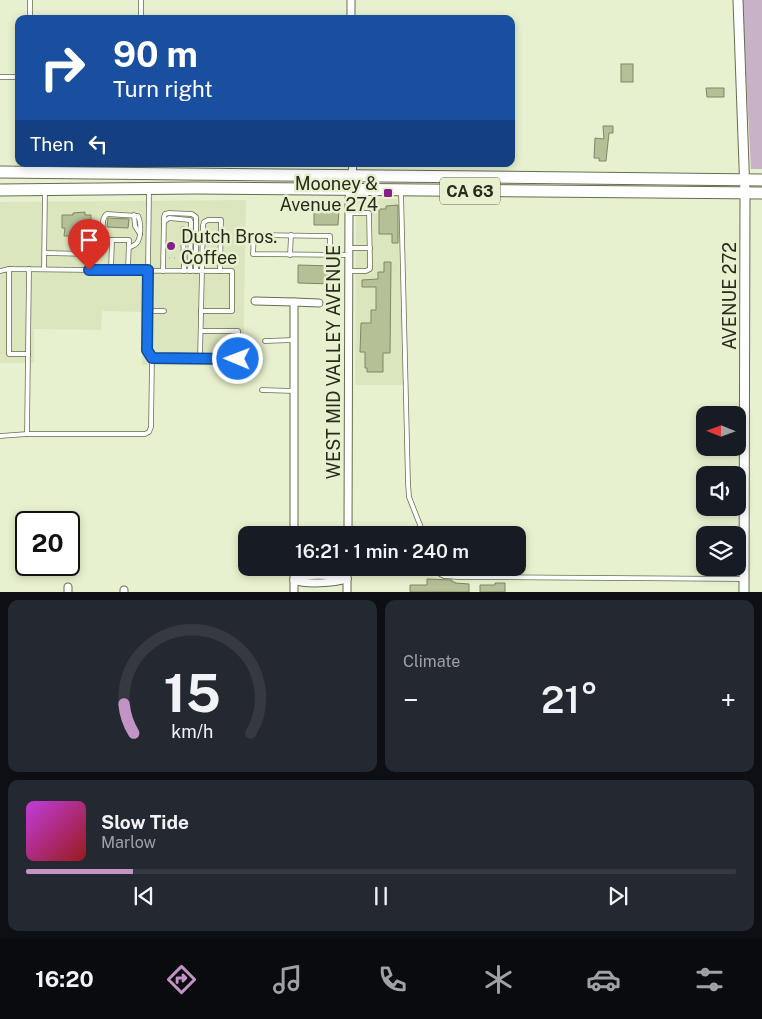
<!DOCTYPE html>
<meta charset="utf-8">
<style>
body{margin:0;font-family:"Public Sans",sans-serif;background:#242831;color:#f1f3f6;height:100vh;display:flex;flex-direction:column;font-size:19px;white-space:nowrap}
*{box-sizing:border-box;margin:0}
p{font-size:16px;color:#9ea1a6}
.icon{flex:none;width:28px;height:28px;fill:none;stroke:currentColor;stroke-width:2;stroke-linecap:round;stroke-linejoin:round}
.map{position:relative;height:592px;overflow:hidden}
.details{display:flex;flex-direction:column;gap:8px;padding:8px;background:#0d0f14;flex:1}
.details>*{flex:none}
.banner{position:absolute;left:15px;top:15px;width:500px;height:152px;border-radius:10px;box-shadow:0 2px 8px #0003;background:#1a4fa0;color:#fff;overflow:hidden}
.needle{width:32px;rotate:271deg}
.controls{position:absolute;left:696px;top:406px;display:grid;gap:10px}
.controls a{display:grid;place-items:center;width:50px;height:50px;border-radius:10px;background:#171b24;box-shadow:0 2px 8px #0003;font-size:25px}
.speed{position:absolute;left:15px;top:511px;display:flex;gap:10px;font-size:25px;font-weight:700;text-align:center}
.speed>*{display:grid;place-content:center;width:65px;height:65px;border-radius:50%;background:#171b24;box-shadow:0 2px 8px #0003;line-height:1}
.speed .limit{border:2px solid #111;border-radius:8px;background:#fff;color:#111}
.pin{position:absolute;display:grid;place-items:center;width:42px;height:42px;color:#fff;margin:-51px -21px;border-radius:50% 50% 50% 0;rotate:-45deg;box-shadow:0 0 5px #0007}
.pin .icon{rotate:45deg}
.me{position:absolute;width:55px;margin:-28px;rotate:271deg;stroke-linejoin:round;filter:drop-shadow(0 0 4px #0008)}
.turn{display:flex;align-items:center;gap:18px;height:105px;padding:0 15px;font-size:22px}
.turn .icon{width:65px;height:65px;stroke-width:2.5}
.turn b{display:block;font-size:35px;line-height:42px}
.then{display:flex;align-items:center;height:48px;padding:0 15px;background:#0003;gap:10px;font-size:19px}
.big{font-size:38px;font-weight:600;line-height:1.1}
.details .card{flex:1;display:flex;flex-direction:column;justify-content:center;gap:8px;min-width:0;padding:0 18px;border-radius:10px;background:#242831}
.details .dial{align-items:center;gap:0}
.dial svg{height:130px;overflow:visible;fill:none;stroke:#363941;stroke-width:7;stroke-linecap:round;text-anchor:middle}
.dial text{fill:#f1f3f6;stroke:none}
.song{display:flex;align-items:center;gap:15px}
.cover{width:60px;height:60px;border-radius:8px;background:linear-gradient(135deg,hsl(290 70% 55%),hsl(0 70% 35%))}
.played{height:5px;border-radius:2px;background:linear-gradient(90deg,#c194c5 15%,#363941 15%)}
.keys{display:flex;justify-content:space-around;direction:ltr}
.heat{display:flex;justify-content:space-between;align-items:center;font-size:28px;direction:ltr}
.details .tiles{flex:1;display:grid;gap:8px;grid-template-columns:1fr 1fr}
.card:last-child{grid-column:span 2}
.trip{position:absolute;left:238px;top:526px;width:288px;height:50px;border-radius:10px;background:#171b24;box-shadow:0 2px 8px #0003;font-weight:600;line-height:50px;text-align:center}
.tabs{display:flex;height:80px;justify-content:space-around;align-items:center;background:#090b0e;color:#9ea1a6}
.tabs .icon{width:35px;height:35px}
.tabs .active{color:#c194c5}
.tabs b{font-size:22px;color:#f1f3f6}
.map>svg:first-child{display:block}
.built{fill:#dce6be}
.green{fill:#c7b2c7}
.building{fill:#b5c096;stroke:#7e8667}
.lines{fill:none;stroke-linecap:round;stroke-linejoin:round}
.service-casing{stroke:#666d50;stroke-width:5.5}
.minor-casing{stroke:#666d50;stroke-width:9}
.tertiary-casing{stroke:#666d50;stroke-width:11}
.primary-casing{stroke:#666d50;stroke-width:13}
.path{stroke:#989e85;stroke-width:1;stroke-dasharray:1 4;stroke-linecap:butt}
.service{stroke:#fff;stroke-width:4}
.minor{stroke:#fff;stroke-width:7}
.tertiary{stroke:#fff;stroke-width:9}
.primary{stroke:#fff;stroke-width:11}
.route-casing{stroke:#114b97;stroke-width:12}
.route{stroke:#1a73e8;stroke-width:9}
.poi-dot{fill:#86218a;stroke:#e8f1cf;stroke-width:2}
.labels{text-anchor:middle;dominant-baseline:central;stroke-width:5;stroke-linejoin:round;paint-order:stroke}
.shield{fill:#e8f1cf;stroke:#616652;stroke-width:1}
.shield-label{font-size:16px;font-weight:bold;fill:#272a1d}
.poi-label{font-size:18px;fill:#272a1d;stroke:#e8f1cf;text-anchor:end}
.street-label{font-size:18px;fill:#272a1d;stroke:#e8f1cf}
</style>
<div class="map">
<svg width="762" height="592" viewBox="0 0 762 592">
<rect width="100%" height="100%" fill="#e8f1cf"/>
<g class="built">
<path d="M360,198L398,199L403,385H355L356,203L357,199Z"/>
<path d="M246,200L243,366L142,365V312L102,311L101,330L34,329V363H0V202Z"/>
</g>
<path class="green" d="M742,0H762V169H751Z"/>
<g class="building">
<rect x="621" y="64" width="12" height="18"/>
<path d="M706,88H724V97H707Z"/>
<path d="M603,126H613V133H609L606,161H599V158H594L595,138L604,139Z"/>
<path d="M398,205V243H392V234H379V209H386V206Z"/>
<path d="M314,208L339,209L338,225H314Z"/>
<path d="M85,212V215H91V239H82V236H64L65,228H62V215H73V213Z"/>
<path d="M108,218L129,219L128,228L107,227Z"/>
<path d="M384,262H391L390,353H383V372H367V368H365V352H360L361,323H371V310H376V287H362V280L378,279V272H384Z"/>
<path d="M298,265L332,266V284L298,283Z"/>
<path d="M427,579L452,580V582H455V583L469,584V592H410V585H427Z"/>
<path d="M495,583H505V592H480V585H495Z"/>
</g>
<g class="lines">
<defs>
<g id="service">
<path d="M30,0V19"/>
<path d="M141,19V0"/>
<path d="M0,77H19"/>
<path d="M401,191L408,483L409,497L424,535"/>
<path d="M134,215L135,226L140,234"/>
<path d="M165,221L169,218L190,220L191,222L190,271"/>
<path d="M183,229L184,271"/>
<path d="M112,240H107L103,234C103,228 101,218 107,214L138,216C141,222 142,238 136,244C135,245 130,247 129,248"/>
<path d="M349,248H370"/>
<path d="M45,253L89,254V270"/>
<path d="M290,255L291,235"/>
<path d="M330,255V236L254,235L253,254L348,255"/>
<path d="M9,269V354H28"/>
<path d="M44,269L45,191"/>
<path d="M111,270L112,240H129L128,270"/>
<path d="M0,271L9,269C79,270 150,271 220,271L221,220H208L204,222L203,225C202,269 201,314 200,358H152L147,350L149,191"/>
<path d="M163,271L164,217L165,214L169,213L192,214L196,217V271"/>
<path d="M349,271H366L370,269V263L369,213H349"/>
<path d="M147,311H164"/>
<path d="M201,311H232V271H220"/>
<path d="M265,341L294,340"/>
<path d="M200,358L238,359V331H201"/>
<path d="M262,390L294,391"/>
<path d="M27,434H145L149,432L151,427L152,358"/>
<path d="M0,436L27,434L29,269"/>
<path d="M437,568L440,574L444,576L458,577L745,579"/>
</g>
<g id="minor">
<path d="M351,0V19"/>
<path d="M255,301L294,302"/>
<path d="M294,535V302L319,303"/>
<path d="M348,535L349,199L353,164"/>
<path d="M294,580C305,573 335,575 347,579"/>
<path d="M294,580C306,585 334,583 347,579"/>
<path d="M68,587V592"/>
<path d="M124,590V592"/>
<path d="M294,592V568"/>
<path d="M347,592V568"/>
</g>
<path id="tertiary" d="M738,0L745,193L744,592"/>
<g id="primary">
<path d="M0,172L762,180"/>
<path d="M0,190L196,188L762,193"/>
</g>
</defs>
<use href="#service" class="service-casing"/>
<use href="#minor" class="minor-casing"/>
<use href="#tertiary" class="tertiary-casing"/>
<use href="#primary" class="primary-casing"/>
<path class="path" d="M169,258H178"/>
<use href="#service" class="service"/>
<use href="#minor" class="minor"/>
<use href="#tertiary" class="tertiary"/>
<use href="#primary" class="primary"/>
</g>
<g class="lines">
<defs>
<path id="route" d="M89,270H148L147,350L152,358L238,359"/>
</defs>
<use href="#route" class="route-casing"/>
<use href="#route" class="route"/>
</g>
<g class="poi-dot">
<rect x="383" y="188" width="10" height="10" rx="2.5"/>
<circle cx="171" cy="246" r="5"/>
</g>
<g class="labels">
<rect class="shield" x="440" y="177.5" width="60" height="27" rx="4"/>
<g class="shield-label">
<text x="470" y="191">CA 63</text>
</g>
<g class="poi-label">
<text x="378" y="183">Mooney &amp;<tspan x="378" dy="21">Avenue 274</tspan></text>
<text x="181" y="236" text-anchor="start">Dutch Bros.<tspan x="181" dy="21">Coffee</tspan></text>
</g>
<g class="street-label">
<text transform="translate(729 296) rotate(-90)">AVENUE 272</text>
<text transform="translate(333 362) rotate(-90)">WEST MID VALLEY AVENUE</text>
</g>
</g>
</svg>
<div class="controls">
<a><svg class="needle" viewBox="-14 -14 28 28"><path d="M0-13l5 13h-10z" fill="#e53935"/><path d="M0 13l5-13h-10z" fill="#9ea1a6"/></svg></a>
<a><svg class="icon" aria-label="sound" viewBox="0 0 24 24"><path d="M4 9h4l5-4v14l-5-4H4zM17 9q2 3 0 6"/></svg></a>
<a><svg class="icon" aria-label="layers" viewBox="0 0 24 24"><path d="M12 4l9 5-9 5-9-5zM3 14l9 5 9-5"/></svg></a>
</div>
<div class="speed"><div class="limit">20</div></div>
<div class="pin" style="left:89px;top:270px;background:#d93025"><svg class="icon" aria-label="arrive" viewBox="0 0 24 24"><path d="M6 21V4h12l-3 4 3 4H6"/></svg></div>
<svg class="me" style="left:238px;top:359px" viewBox="-20 -20 40 40"><circle r="17" fill="#1a73e8" stroke="#fff" stroke-width="3"/><path d="M0-11L8 9 0 5-8 9z" fill="#fff"/></svg>
<div class="trip">16:21 · 1 min · 240 m</div>
<div class="banner">
<div class="turn"><svg class="icon" aria-label="right" viewBox="0 0 24 24"><path d="M7 20v-9h11M14 6l5 5-5 5"/></svg><div><b>90 m</b>Turn right</div></div>
<div class="then">Then<svg class="icon" aria-label="left" viewBox="0 0 24 24"><path d="M17 20v-9H6M10 6l-5 5 5 5"/></svg></div>
</div>
</div>
<section class="details">
<div class="tiles">
<div class="card dial"><svg viewBox="0 0 100 80">
<path d="M14 69A42 42 0 1 1 86 69"/>
<path d="M14 69A42 42 0 0 1 8 51" stroke="#c194c5"/>
<text x="50" y="56" font-size="32" font-weight="700">15</text>
<text x="50" y="72" font-size="11">km/h</text>
</svg></div>
<div class="card"><p>Climate</p>
<div class="heat"><a>−</a><b class="big">21°</b><a>+</a></div>
</div>
<div class="card">
<div class="song"><i class="cover"></i><div><b>Slow Tide</b><p>Marlow</p></div></div>
<div class="played"></div>
<div class="keys"><svg class="icon" aria-label="previous" viewBox="0 0 24 24"><path d="M18 5L8 12l10 7zM5 5v14"/></svg><svg class="icon" aria-label="pause" viewBox="0 0 24 24"><path d="M8 5v14M16 5v14"/></svg><svg class="icon" aria-label="next" viewBox="0 0 24 24"><path d="M6 5l10 7-10 7zM19 5v14"/></svg></div>
</div>
</div>
</section>
<nav class="tabs">
<b>16:20</b>
<svg class="icon active" aria-label="directions" viewBox="0 0 24 24"><path d="M12 3l9 9-9 9-9-9zM9 14v-3h6M13 9l2 2-2 2"/></svg>
<svg class="icon" aria-label="music" viewBox="0 0 24 24"><path d="M9 18V5l10-2v13"/><circle cx="6" cy="18" r="3"/><circle cx="16" cy="16" r="3"/></svg>
<svg class="icon" aria-label="phone" viewBox="0 0 24 24"><path d="M5 4h4l2 5-3 2q2 4 5 5l2-3 5 2v4C11 20 4 13 5 4z"/></svg>
<svg class="icon" aria-label="climate" viewBox="0 0 24 24"><path d="M12 3v18M4 7l16 10M4 17L20 7"/></svg>
<svg class="icon" aria-label="car" viewBox="0 0 24 24"><path d="M5 17H2v-5l4-1 3-4h7l3 4 3 1v5h-3M9 17h6M6 11h13"/><circle cx="7" cy="17" r="2"/><circle cx="17" cy="17" r="2"/></svg>
<svg class="icon" aria-label="filters" viewBox="0 0 24 24"><path d="M4 7h16M4 17h16"/><circle cx="9" cy="7" r="2"/><circle cx="15" cy="17" r="2"/></svg>
</nav>
